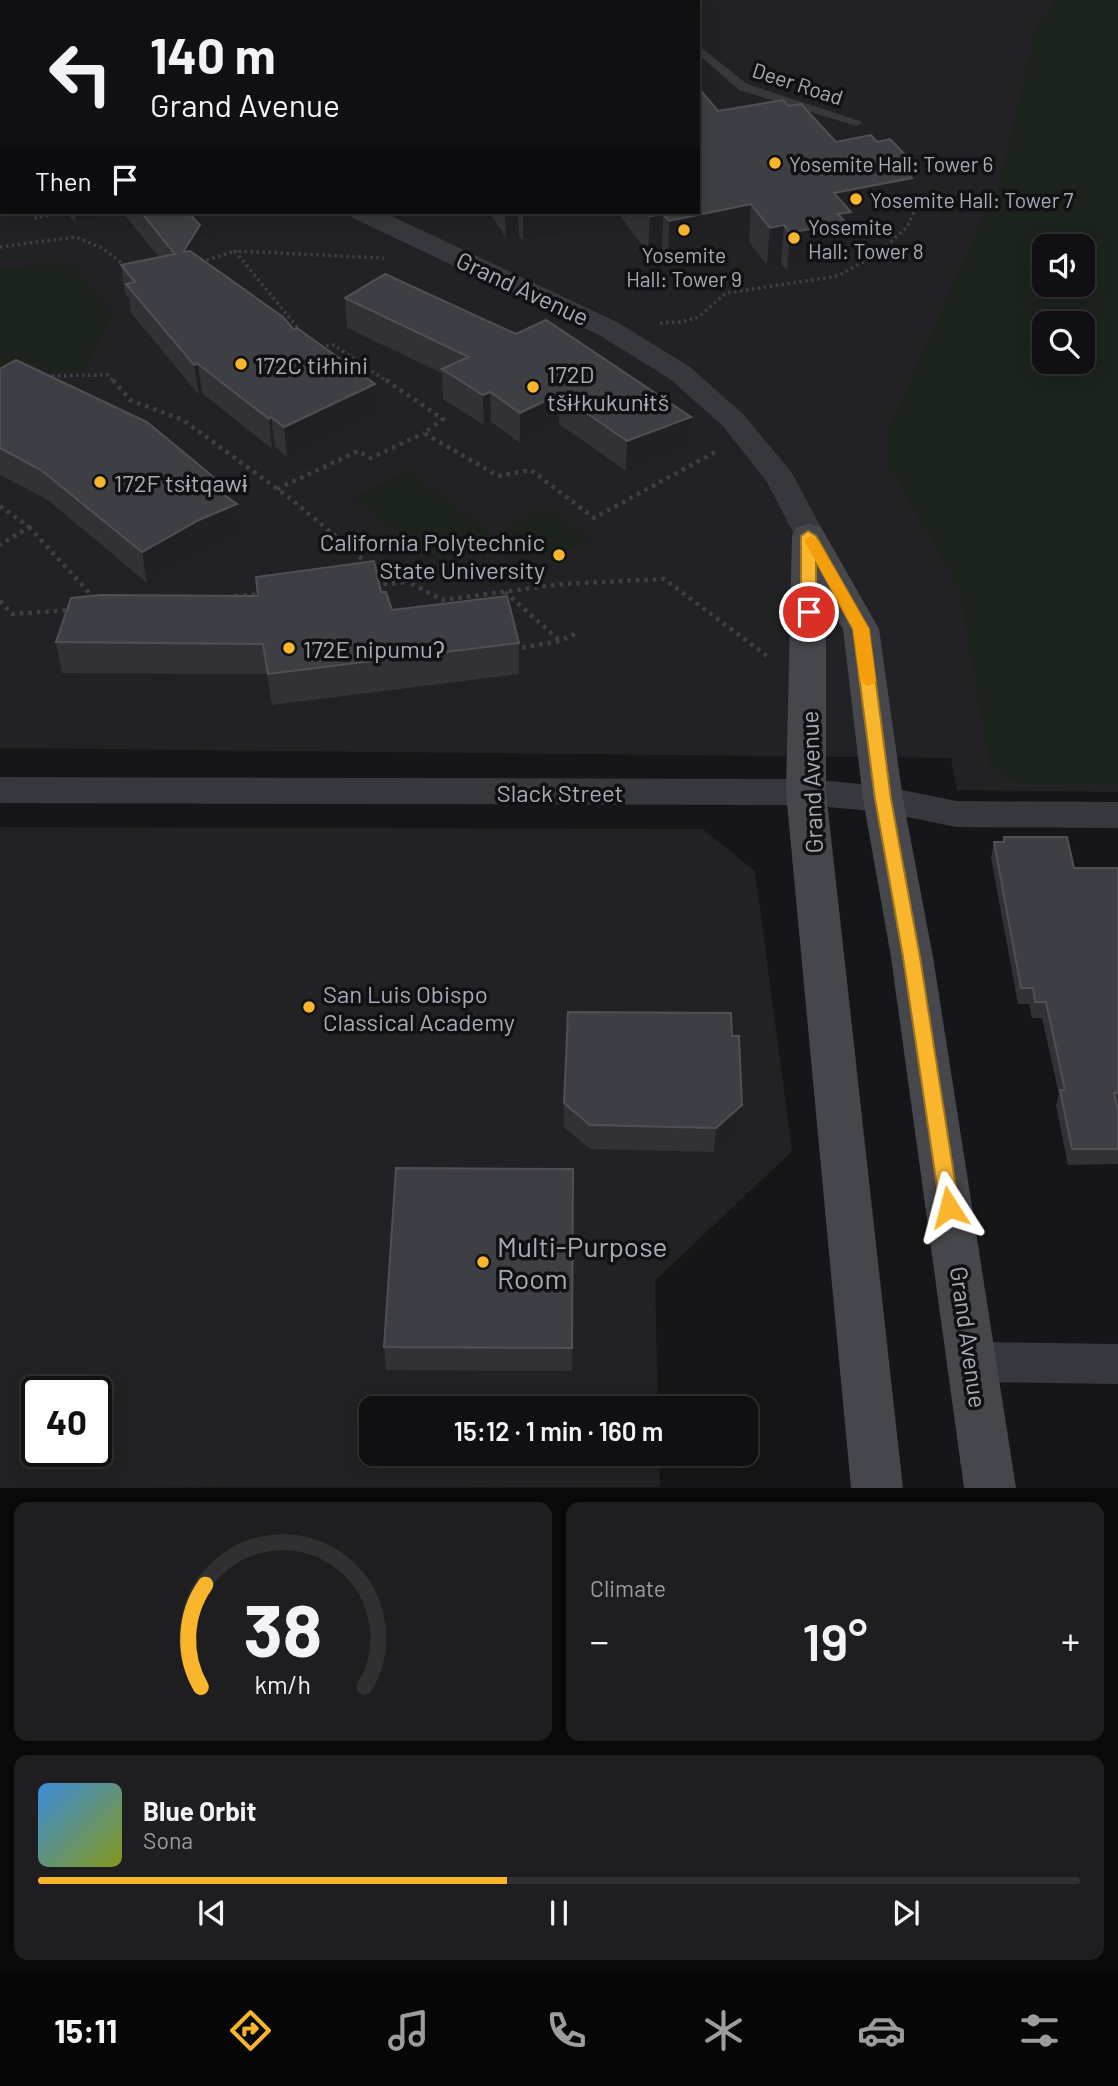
<!DOCTYPE html>
<meta charset="utf-8">
<style>
body{margin:0;font-family:Barlow,sans-serif;background:#1e1e20;color:#f1f3f6;height:100vh;display:flex;flex-direction:column;font-size:26px;white-space:nowrap}
*{box-sizing:border-box;margin:0}
p{font-size:23px;color:#9c9d9f}
.icon{flex:none;width:38px;height:38px;fill:none;stroke:currentColor;stroke-width:2;stroke-linecap:round;stroke-linejoin:round}
.map{position:relative;height:1488px;overflow:hidden}
.panel{display:flex;flex-direction:column;gap:14px;padding:14px;background:#09090a;flex:1}
.panel>*{flex:none}
.top-card{position:absolute;left:0px;top:0px;width:700px;height:214px;box-shadow:0 4px 18px #0003,0 0 0 2px #303032;background:#101012;color:#f1f3f6;overflow:hidden}
.tools{position:absolute;left:1032px;top:234px;display:grid;gap:14px}
.tools a{display:grid;place-items:center;width:63px;height:63px;border-radius:14px;background:#101012;box-shadow:0 4px 18px #0003,0 0 0 2px #303032;font-size:35px}
.speed{position:absolute;left:21px;top:1376px;display:flex;gap:14px;font-size:35px;font-weight:700;text-align:center}
.speed>*{display:grid;place-content:center;width:91px;height:91px;border-radius:50%;background:#101012;box-shadow:0 4px 18px #0003,0 0 0 2px #303032;line-height:1}
.speed .limit{border:4px solid #111;border-radius:10px;background:#fff;color:#111}
.pin{position:absolute;display:grid;place-items:center;width:60px;height:60px;color:#fff;margin:-30px;border:4px solid #fff;border-radius:50%;box-shadow:0 2px 7px #0007}
.me{position:absolute;width:77px;margin:-38px;rotate:351deg;stroke-linejoin:round;filter:drop-shadow(0 0 5px #0008)}
.turn{display:flex;align-items:center;gap:24px;height:147px;padding:0 35px;font-size:32px}
.turn .icon{width:91px;height:91px;stroke-width:2.5}
.turn b{display:block;font-size:49px;line-height:60px}
.then{display:flex;align-items:center;height:66px;padding:0 35px;background:#0003;gap:14px;font-size:26px}
.big{font-size:52px;font-weight:600;line-height:1.1}
.panel .widget{flex:1;display:flex;flex-direction:column;justify-content:center;gap:10px;min-width:0;padding:0 24px;border-radius:14px;background:#1e1e20}
.panel .dial{align-items:center;gap:0}
.dial svg{height:182px;overflow:visible;fill:none;stroke:#303032;stroke-width:7;stroke-linecap:round;text-anchor:middle}
.dial text{fill:#f1f3f6;stroke:none}
.song{display:flex;align-items:center;gap:21px}
.cover{width:84px;height:84px;border-radius:10px;background:linear-gradient(135deg,hsl(210 70% 55%),hsl(70 70% 35%))}
.played{height:7px;border-radius:4px;background:linear-gradient(90deg,#f9b62d 45%,#303032 45%)}
.keys{display:flex;justify-content:space-around;direction:ltr}
.heat{display:flex;justify-content:space-between;align-items:center;font-size:38px;direction:ltr}
.panel .tiles{flex:1;display:grid;gap:14px;grid-template-columns:1fr 1fr}
.widget:last-child{grid-column:span 2}
.trip{position:absolute;left:359px;top:1396px;width:399px;height:70px;border-radius:14px;background:#101012;box-shadow:0 4px 18px #0003,0 0 0 2px #303032;font-weight:600;line-height:70px;text-align:center}
.tabs{display:flex;height:112px;justify-content:space-around;align-items:center;background:#060607;color:#9c9d9f}
.tabs .icon{width:49px;height:49px}
.tabs .current{color:#f9b62d}
.tabs b{font-size:32px;color:#f1f3f6}
.map>svg:first-child{display:block}
.built{fill:#222225;fill-rule:evenodd}
.green{fill:#1c231d;fill-rule:evenodd}
.lines{fill:none;stroke-linecap:round;stroke-linejoin:round}
.path-far1{stroke:#3d3f44;stroke-width:3.5;stroke-dasharray:2.5 3.5;stroke-linecap:butt}
.path{stroke:#3d3f44;stroke-width:4.5;stroke-dasharray:3.5 5;stroke-linecap:butt}
.lane{fill:#37383d;fill-rule:evenodd}
.street{fill:#37383d;fill-rule:evenodd}
.secondary{fill:#45474d;fill-rule:evenodd}
.wall{fill:#323236}
.shaded-wall{fill:#212124}
.building{fill:#3e3f44;stroke:#4f5056;stroke-width:2}
.route{fill:#f9b62d;stroke:#a2761d;stroke-width:2}
.slow{fill:#f59e0b}
.poi-dot{fill:#f9b62d;stroke:#111113;stroke-width:2.5}
.labels{text-anchor:middle;dominant-baseline:central;stroke-width:7;stroke-linejoin:round;paint-order:stroke}
.far-street-label{font-size:21px;fill:#a7acb9;stroke:#111113}
.far-poi-label{font-size:21px;fill:#a7acb9;stroke:#111113;text-anchor:start}
.street-label{font-size:24px;fill:#a7acb9;stroke:#111113}
.poi-label{font-size:24px;fill:#a7acb9;stroke:#111113;text-anchor:start}
.near-poi-label{font-size:28px;fill:#a7acb9;stroke:#111113;text-anchor:start}
</style>
<div class="map">
<svg width="1118" height="1488" viewBox="0 0 1118 1488">
<rect width="100%" height="100%" fill="#161618"/>
<g class="built">
<path d="M0,0H1118V792L957,790L951,758L0,748ZM2,2H698V212H2ZM1045,247H1083V285H1045ZM1045,324H1083V362H1045Z"/>
<path d="M0,827L703,829L755,871L792,1151L655,1281L658,1409H371V1454H659L660,1487L0,1488ZM37,1391H96V1451H37Z"/>
</g>
<g class="green">
<path d="M1056,0H1118V784H1020L990,767L959,588L888,464L890,426L1002,174L1036,27ZM1045,247H1083V285H1045ZM1045,324H1083V362H1045Z"/>
<path d="M52,263L76,268L113,316L84,370L13,372L0,368V270Z"/>
<path d="M409,471L490,533L435,562L354,498Z"/>
<path d="M546,508L590,539L549,561L505,529Z"/>
</g>
<g class="lines">
<g class="path-far1">
<path d="M31,212L36,218L61,212"/>
<path d="M0,247L76,237L102,248L127,267"/>
<path d="M201,262L235,251"/>
<path d="M660,323L681,322L699,317L726,293L838,276L880,252L907,227L914,212L912,191"/>
<path d="M301,332L235,251L384,258"/>
<path d="M320,346L334,345L388,382"/>
<path d="M46,376L108,375L114,382"/>
</g>
<g class="path">
<path d="M113,380L130,400L183,420L291,499L372,567L401,578L442,600L562,584L664,579L767,656"/>
<path d="M386,380L443,419L424,433L498,476L531,470L594,518L717,451"/>
<path d="M277,489L358,451L371,458L424,433"/>
<path d="M0,506L29,527L0,545"/>
<path d="M29,527L95,599"/>
<path d="M375,585L408,582"/>
<path d="M505,592L560,641"/>
<path d="M235,596L262,594"/>
<path d="M0,601L12,614L70,610"/>
<path d="M514,649L560,641L579,632"/>
</g>
<g class="lane">
<path d="M469,0H481L482,2H470Z"/>
<rect x="585" y="0" width="12" height="2"/>
<path d="M698,45L747,84L863,122L857,126L853,125L739,90L698,54Z"/>
</g>
<g class="street">
<rect x="0" y="33" width="2" height="15"/>
<path d="M349,212H383L619,323L690,367L743,414L792,473L825,535L820,542L809,545L798,542L767,482L723,426L670,379L599,335L353,218Z"/>
<path d="M0,777L806,779L883,786L956,801L1118,802V828L956,827L883,812L806,805L0,803Z"/>
<path d="M973,1342L1118,1344V1384L973,1382L957,1376L950,1362L957,1348Z"/>
</g>
<path class="secondary" d="M809,524L821,527L879,629L903,799L933,957L1016,1488H964L891,957L863,799L843,629L826,599V792L903,1488H851L786,792L792,535L797,527Z"/>
</g>
<g class="wall">
<path d="M284,0H382V2H285Z"/>
<path d="M788,106L836,142H877L917,167L912,204L909,205L907,215L849,226L847,249L842,250L841,259L787,270L781,263L767,265L749,242L668,258L662,251L648,253L617,212H698L718,111Z"/>
<path d="M66,212H115L76,223Z"/>
<path d="M122,212H211L214,234L201,238L203,254L201,258L294,330L378,414L287,457L275,447L272,449L202,393L199,395L131,313L129,298L125,294L121,265L159,257Z"/>
<path d="M481,212H558V236L523,242L519,235L506,238L489,212L482,214Z"/>
<path d="M345,298L690,447L626,471L559,424L520,443L491,422L484,425L443,399L442,373L347,328Z"/>
<path d="M0,369L228,497L237,504L241,534L204,551L147,583L48,500L0,475Z"/>
<path d="M381,592L392,610L519,643V674L272,705L267,674L62,673L56,642L258,596Z"/>
<path d="M1004,837L1074,868H1118V1164L1068,1165L1056,1106L1059,1094L1042,1018H1032L1029,1004H1018L991,858L994,842H1003Z"/>
<path d="M732,1036L742,1105L740,1129L714,1152L590,1149L564,1127V1103Z"/>
<path d="M573,1169L572,1371L386,1370L384,1347Z"/>
</g>
<g class="shaded-wall">
<path d="M134,0H164V2H135Z"/>
<path d="M166,0H242L231,2H166Z"/>
<path d="M300,0H312L313,2H300Z"/>
<path d="M323,0H339V2H315Z"/>
<path d="M375,0H382V2H364Z"/>
<path d="M2,150V180H0V151Z"/>
<path d="M917,167L912,204L909,205L907,215L849,226L847,249L842,250L841,259L787,270L790,233L834,193L904,170Z"/>
<path d="M751,204L749,242L668,258L669,221Z"/>
<path d="M74,212H115L76,223Z"/>
<path d="M188,212H211L214,234L201,238L203,254L187,281L183,252Z"/>
<path d="M505,212H518L519,235L506,238Z"/>
<path d="M523,212H558V236L523,242Z"/>
<path d="M663,214L662,251L648,253L650,216Z"/>
<path d="M784,225L781,263L767,265L770,228Z"/>
<path d="M198,364L202,393L199,395L194,365Z"/>
<path d="M375,384L378,414L287,457L284,427Z"/>
<path d="M490,392L491,422L484,425L483,395Z"/>
<path d="M559,394V424L520,443V413Z"/>
<path d="M271,417L275,447L272,449L269,419Z"/>
<path d="M691,417L690,447L626,471L627,441Z"/>
<path d="M227,488L229,507L237,504L241,534L204,551L147,583L142,552L220,492Z"/>
<path d="M742,1105L740,1129L714,1152L716,1128Z"/>
</g>
<g class="building">
<path d="M340,0H375L364,2H341Z"/>
<path d="M491,0H559L560,2H493Z"/>
<path d="M614,0H642L643,2H604Z"/>
<path d="M2,76V150L0,151V77Z"/>
<path d="M702,92L718,111L783,100L788,106L801,104L836,142L871,135L877,142L890,139L917,167L904,170L912,178L834,193L851,212L838,214L845,222L790,233L784,225L770,228L751,204L669,221L663,214L650,216L646,212H698V93Z"/>
<path d="M141,212H188L200,225L183,252L190,251L283,317L294,330L297,328L375,384L284,427L271,417L269,419L198,364L194,365L126,284L135,282L121,265L175,254Z"/>
<path d="M385,274L516,334L546,320L691,417L627,441L559,394L520,413L490,392L483,395L442,369L469,357L345,298Z"/>
<path d="M16,360L147,422L227,488L220,492L237,504L199,520L142,552L41,470L0,448V369Z"/>
<path d="M374,561L381,592H386L392,610L507,596L519,643L268,674L263,644L56,642L71,598L101,595L258,596L256,577Z"/>
<path d="M1004,837H1067L1074,868H1118V1093H1114L1118,1110V1149H1072L1060,1090H1065L1046,1002H1035L1033,988H1021L994,842H1004Z"/>
<path d="M568,1012L731,1013L732,1036H739L742,1105L716,1128L590,1125L564,1103Z"/>
<path d="M396,1168L573,1169L572,1348L384,1347Z"/>
</g>
<path class="route" d="M808,531L816,536L869,629L891,799L920,957L959,1207L956,1213L949,1216L943,1213L940,1207L903,957L875,799L853,629L816,561V612L809,617L801,612V536Z"/>
<path class="slow" d="M811,536L818,540L869,629L876,681L873,684L868,686L860,681L853,629L804,540Z"/>
<g class="poi-dot">
<circle cx="775" cy="163" r="7"/>
<circle cx="856" cy="199" r="7"/>
<circle cx="684" cy="230" r="7"/>
<circle cx="794" cy="238" r="7"/>
<circle cx="241" cy="364" r="7"/>
<circle cx="533" cy="387" r="7"/>
<circle cx="100" cy="482" r="7"/>
<circle cx="559" cy="555" r="7"/>
<circle cx="289" cy="648" r="7"/>
<circle cx="309" cy="1007" r="7"/>
<circle cx="483" cy="1262" r="7"/>
</g>
<g class="labels">
<g class="far-street-label">
<text transform="translate(798 83) rotate(18)">Deer Road</text>
</g>
<g class="far-poi-label">
<text x="789" y="163">Yosemite Hall: Tower 6</text>
<text x="870" y="199">Yosemite Hall: Tower 7</text>
<text x="808" y="226">Yosemite<tspan x="808" dy="24">Hall: Tower 8</tspan></text>
<text x="684" y="254" text-anchor="middle">Yosemite<tspan x="684" dy="24">Hall: Tower 9</tspan></text>
</g>
<g class="street-label">
<text transform="translate(523 288) rotate(25)">Grand Avenue</text>
<text transform="translate(811 782) rotate(-92)">Grand Avenue</text>
<text x="560" y="792">Slack Street</text>
<text transform="translate(969 1337) rotate(82)">Grand Avenue</text>
</g>
<g class="poi-label">
<text x="255" y="364">172C tiłhini</text>
<text x="547" y="373">172D<tspan x="547" dy="28">tšɨłkukunɨtš</tspan></text>
<text x="114" y="482">172F tsɨtqawɨ</text>
<text x="545" y="541" text-anchor="end">California Polytechnic<tspan x="545" dy="28">State University</tspan></text>
<text x="303" y="648">172E nipumuʔ</text>
<text x="323" y="993">San Luis Obispo<tspan x="323" dy="28">Classical Academy</tspan></text>
</g>
<g class="near-poi-label">
<text x="497" y="1246">Multi-Purpose<tspan x="497" dy="32">Room</tspan></text>
</g>
</g>
</svg>
<div class="tools">
<a><svg class="icon" aria-label="sound" viewBox="0 0 24 24"><path d="M4 9h4l5-4v14l-5-4H4zM17 9q2 3 0 6"/></svg></a>
<a><svg class="icon" aria-label="search" viewBox="0 0 24 24"><circle cx="10" cy="10" r="6"/><path d="M15 15l6 6"/></svg></a>
</div>
<div class="speed"><div class="limit">40</div></div>
<div class="pin" style="left:809px;top:612px;background:#d93025"><svg class="icon" aria-label="arrive" viewBox="0 0 24 24"><path d="M6 21V4h12l-3 4 3 4H6"/></svg></div>
<svg class="me" style="left:949px;top:1207px" viewBox="-20 -20 40 40"><path d="M0-17L14 15 0 8-14 15z" fill="#f9b62d" stroke="#fff" stroke-width="4"/></svg>
<div class="trip">15:12 · 1 min · 160 m</div>
<div class="top-card">
<div class="turn"><svg class="icon" aria-label="left" viewBox="0 0 24 24"><path d="M17 20v-9H6M10 6l-5 5 5 5"/></svg><div><b>140 m</b>Grand Avenue</div></div>
<div class="then">Then<svg class="icon" aria-label="arrive" viewBox="0 0 24 24"><path d="M6 21V4h12l-3 4 3 4H6"/></svg></div>
</div>
</div>
<section class="panel">
<div class="tiles">
<div class="widget dial"><svg viewBox="0 0 100 80">
<path d="M14 69A42 42 0 1 1 86 69"/>
<path d="M14 69A42 42 0 0 1 16 24" stroke="#f9b62d"/>
<text x="50" y="56" font-size="32" font-weight="700">38</text>
<text x="50" y="72" font-size="11">km/h</text>
</svg></div>
<div class="widget"><p>Climate</p>
<div class="heat"><a>−</a><b class="big">19°</b><a>+</a></div>
</div>
<div class="widget">
<div class="song"><i class="cover"></i><div><b>Blue Orbit</b><p>Sona</p></div></div>
<div class="played"></div>
<div class="keys"><svg class="icon" aria-label="previous" viewBox="0 0 24 24"><path d="M18 5L8 12l10 7zM5 5v14"/></svg><svg class="icon" aria-label="pause" viewBox="0 0 24 24"><path d="M8 5v14M16 5v14"/></svg><svg class="icon" aria-label="next" viewBox="0 0 24 24"><path d="M6 5l10 7-10 7zM19 5v14"/></svg></div>
</div>
</div>
</section>
<nav class="tabs">
<b>15:11</b>
<svg class="icon current" aria-label="directions" viewBox="0 0 24 24"><path d="M12 3l9 9-9 9-9-9zM9 14v-3h6M13 9l2 2-2 2"/></svg>
<svg class="icon" aria-label="music" viewBox="0 0 24 24"><path d="M9 18V5l10-2v13"/><circle cx="6" cy="18" r="3"/><circle cx="16" cy="16" r="3"/></svg>
<svg class="icon" aria-label="phone" viewBox="0 0 24 24"><path d="M5 4h4l2 5-3 2q2 4 5 5l2-3 5 2v4C11 20 4 13 5 4z"/></svg>
<svg class="icon" aria-label="climate" viewBox="0 0 24 24"><path d="M12 3v18M4 7l16 10M4 17L20 7"/></svg>
<svg class="icon" aria-label="car" viewBox="0 0 24 24"><path d="M5 17H2v-5l4-1 3-4h7l3 4 3 1v5h-3M9 17h6M6 11h13"/><circle cx="7" cy="17" r="2"/><circle cx="17" cy="17" r="2"/></svg>
<svg class="icon" aria-label="filters" viewBox="0 0 24 24"><path d="M4 7h16M4 17h16"/><circle cx="9" cy="7" r="2"/><circle cx="15" cy="17" r="2"/></svg>
</nav>
